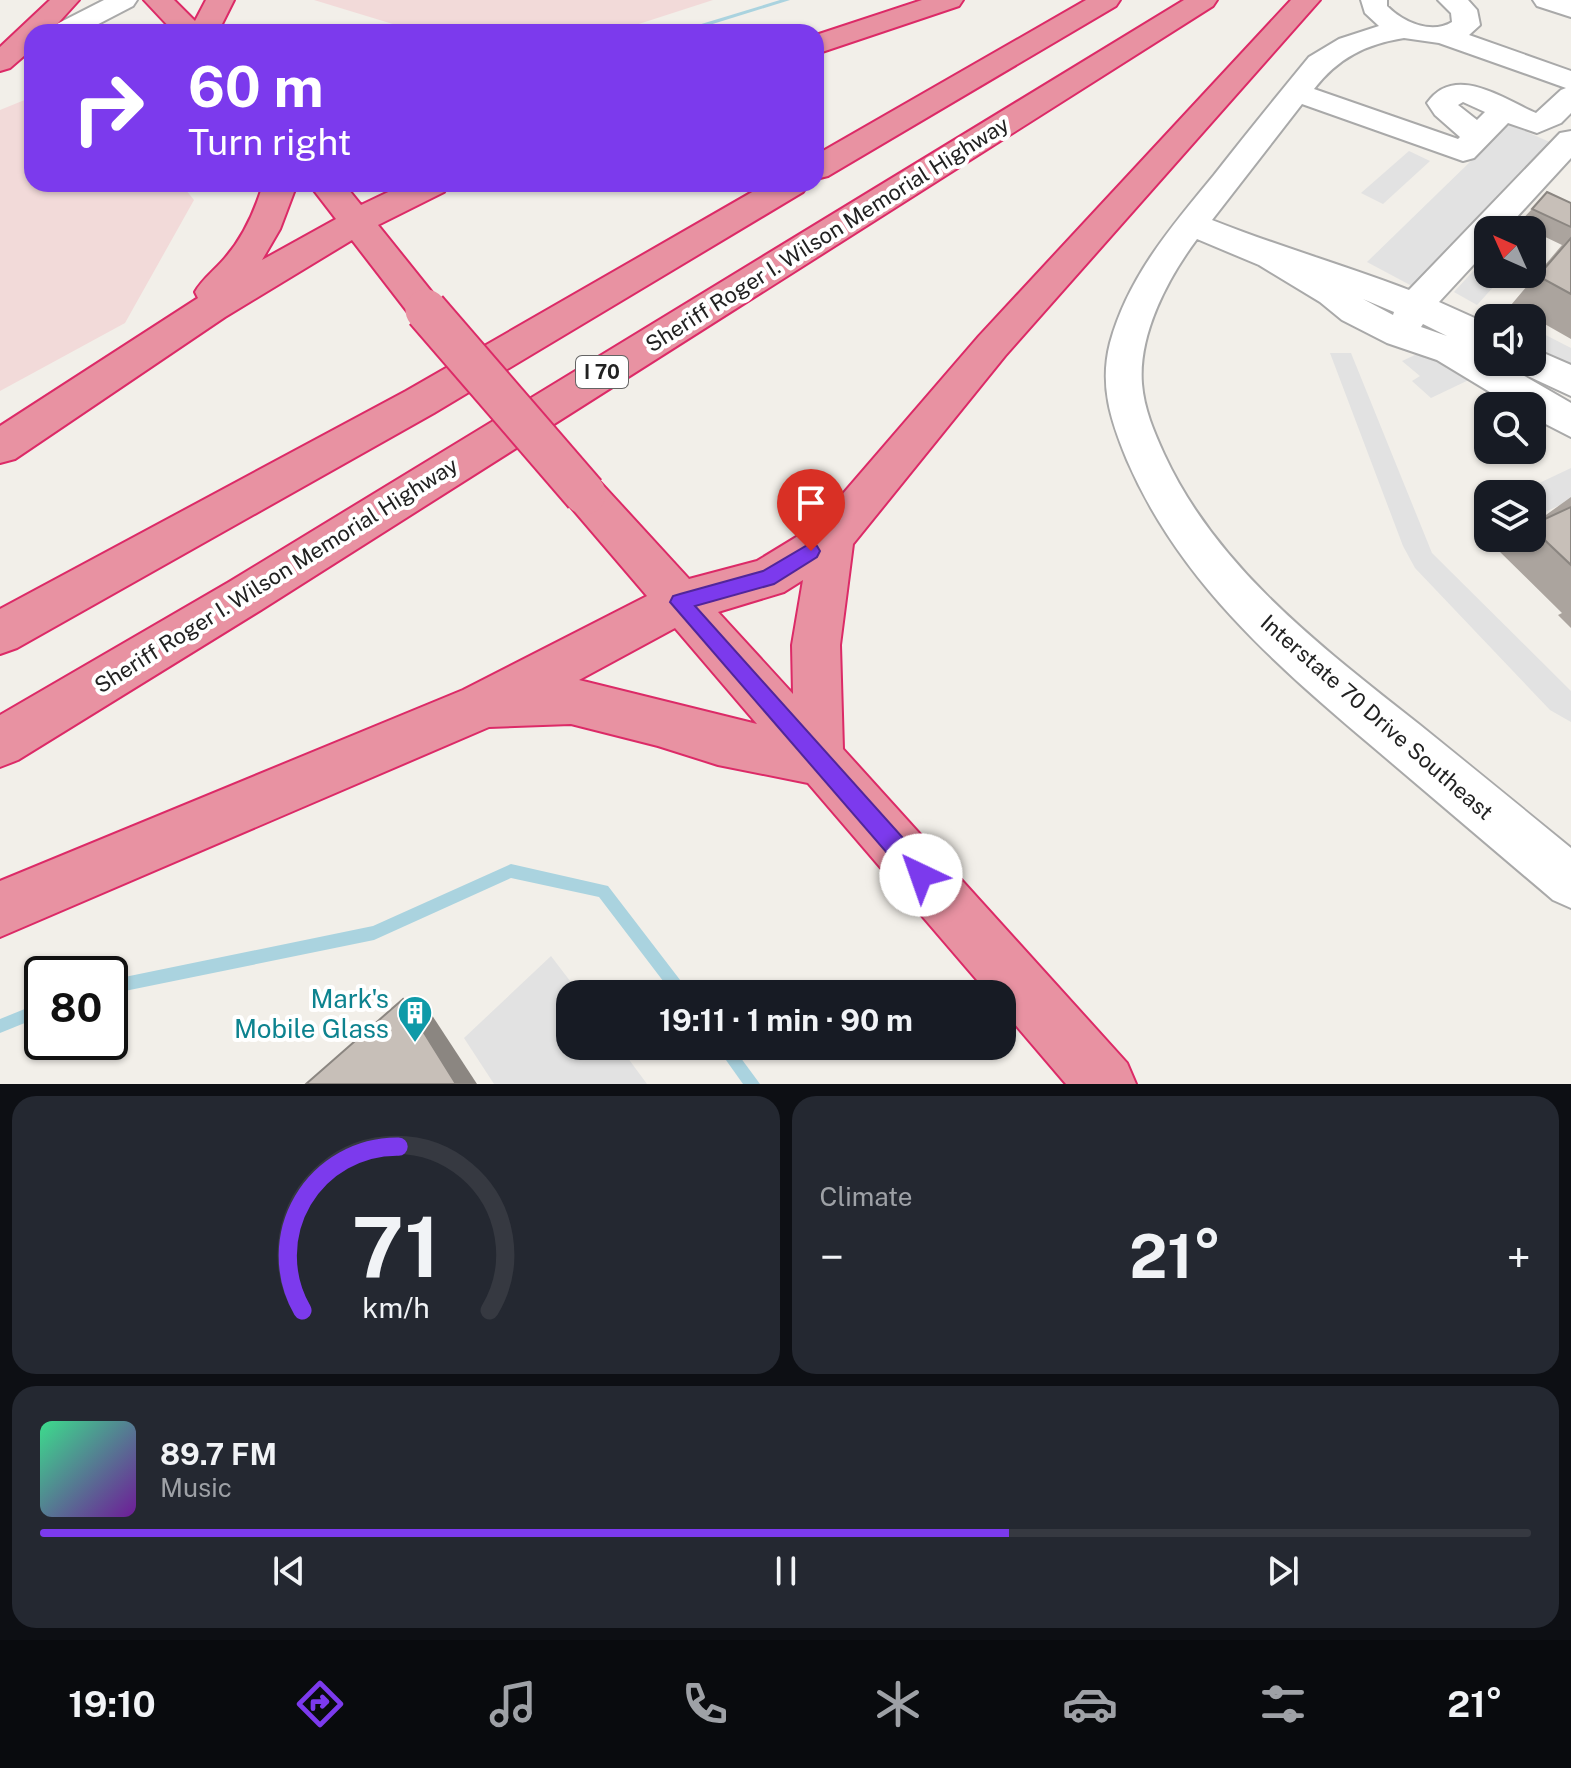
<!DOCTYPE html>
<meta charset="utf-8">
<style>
body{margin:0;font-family:"Public Sans",sans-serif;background:#242831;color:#f1f3f6;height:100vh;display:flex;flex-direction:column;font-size:30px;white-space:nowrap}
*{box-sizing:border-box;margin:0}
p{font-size:26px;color:#9ea1a6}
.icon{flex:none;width:44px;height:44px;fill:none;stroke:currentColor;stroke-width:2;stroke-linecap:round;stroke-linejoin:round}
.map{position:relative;height:1084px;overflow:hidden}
.side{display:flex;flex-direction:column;gap:12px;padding:12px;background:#0d0f14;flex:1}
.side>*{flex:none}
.guide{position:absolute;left:24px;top:24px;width:800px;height:168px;border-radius:24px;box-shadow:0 2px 6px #0004;background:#7c3aed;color:#fff;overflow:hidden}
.needle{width:52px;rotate:315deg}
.tools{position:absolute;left:1474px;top:216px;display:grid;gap:16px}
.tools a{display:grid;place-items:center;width:72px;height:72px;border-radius:16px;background:#171b24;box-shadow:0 2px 6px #0004;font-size:40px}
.speed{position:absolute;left:24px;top:956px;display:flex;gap:16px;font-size:40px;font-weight:700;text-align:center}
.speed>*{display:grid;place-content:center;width:104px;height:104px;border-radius:50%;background:#171b24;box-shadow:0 2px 6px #0004;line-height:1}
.speed .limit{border:4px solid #111;border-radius:12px;background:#fff;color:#111}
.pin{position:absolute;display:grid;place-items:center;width:68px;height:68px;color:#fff;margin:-82px -34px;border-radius:50% 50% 50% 0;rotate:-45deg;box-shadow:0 0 8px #0007}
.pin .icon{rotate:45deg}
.me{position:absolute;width:88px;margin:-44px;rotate:318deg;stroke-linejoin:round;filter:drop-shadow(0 0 6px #0008)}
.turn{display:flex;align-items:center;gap:28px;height:168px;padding:0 32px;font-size:36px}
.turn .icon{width:104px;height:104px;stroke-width:2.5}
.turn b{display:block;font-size:56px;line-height:68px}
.big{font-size:60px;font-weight:700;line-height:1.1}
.side .card{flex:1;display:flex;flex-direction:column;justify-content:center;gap:12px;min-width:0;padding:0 28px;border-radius:24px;background:#242831}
.side .dial{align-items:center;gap:0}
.dial svg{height:208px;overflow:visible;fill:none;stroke:#363941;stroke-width:7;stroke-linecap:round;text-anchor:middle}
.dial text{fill:#f1f3f6;stroke:none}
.song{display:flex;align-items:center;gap:24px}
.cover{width:96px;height:96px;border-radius:12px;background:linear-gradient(135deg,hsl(150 70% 55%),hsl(280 70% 35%))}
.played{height:8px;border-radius:4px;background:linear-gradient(90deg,#7c3aed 65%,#363941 65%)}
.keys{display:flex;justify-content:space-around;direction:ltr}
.heat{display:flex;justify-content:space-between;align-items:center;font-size:44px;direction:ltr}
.side .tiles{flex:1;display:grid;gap:12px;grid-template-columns:1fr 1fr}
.card:last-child{grid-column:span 2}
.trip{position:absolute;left:556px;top:980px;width:460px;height:80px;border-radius:24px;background:#171b24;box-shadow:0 2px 6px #0004;font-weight:700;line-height:80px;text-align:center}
.tabs{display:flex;height:128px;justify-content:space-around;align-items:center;background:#090b0e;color:#9ea1a6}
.tabs .icon{width:56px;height:56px}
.tabs .on{color:#7c3aed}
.tabs b{font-size:36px;color:#f1f3f6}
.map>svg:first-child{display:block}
.commercial{fill:#f2dad9}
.parking{fill:#e2e2e2}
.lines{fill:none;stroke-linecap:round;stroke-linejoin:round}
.stream{fill:#aad3df;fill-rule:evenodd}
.minor-casing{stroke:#a9a9a9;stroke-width:4}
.highway-casing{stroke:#dc2a67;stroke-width:4}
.minor{fill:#fff;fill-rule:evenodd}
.highway{fill:#e892a2;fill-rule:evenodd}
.highway-bridge-casing{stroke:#dc2a67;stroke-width:45;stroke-linecap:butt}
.highway-bridge{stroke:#e892a2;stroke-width:41}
.wall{fill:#aba49e}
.shaded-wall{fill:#8b8681}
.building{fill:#c7bfb8;stroke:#8b8681;stroke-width:2}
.route{fill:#7c3aed;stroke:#51269a;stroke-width:2}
.labels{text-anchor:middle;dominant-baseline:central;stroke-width:8;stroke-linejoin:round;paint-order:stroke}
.shield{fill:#fff;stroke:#646464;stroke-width:2}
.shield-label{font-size:20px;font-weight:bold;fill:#222}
.street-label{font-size:22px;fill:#222;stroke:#fff}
.near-culture-label{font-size:26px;fill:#0d838f;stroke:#fff;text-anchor:end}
</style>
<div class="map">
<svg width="1571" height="1084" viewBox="0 0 1571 1084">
<rect width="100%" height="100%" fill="#f2efe9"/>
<g class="commercial">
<path d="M314,0H713L614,32H419Z"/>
<path d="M32,97V184H181L194,200L125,323L0,391V110Z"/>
</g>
<g class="parking">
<path d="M1509,124L1552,143L1412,286L1367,262Z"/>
<path d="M1409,151L1430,161L1383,204L1361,193Z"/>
<path d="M1488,255V274H1505L1477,305L1454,292Z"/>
<path d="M1532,328L1571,348V367L1532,346Z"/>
<path d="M1458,335L1496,367L1431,398L1412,381L1420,376L1402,361Z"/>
<path d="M1330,353H1351L1432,553L1571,691V722L1550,710L1415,568L1403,546Z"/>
<path d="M1571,468V500L1532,518V494H1516Z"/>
<path d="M551,956L580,994H570V1046H619L647,1084H494L464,1038Z"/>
</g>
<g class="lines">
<g class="stream">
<path d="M780,0H790L687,32H675Z"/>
<path d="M511,864L608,886L687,989L689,994H673L599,897L511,878L374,940L110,994V980L373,926Z"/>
<path d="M42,1002V1016L0,1033V1019Z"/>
<path d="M716,1046H732L760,1084H743Z"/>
</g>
<defs>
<g id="minor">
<path d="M104,0H137L133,6L83,32H49L53,26Z"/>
<path d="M1361,0H1387V6C1403,22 1431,35 1452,22L1451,13L1438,0H1468L1477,10L1480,25L1469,35L1571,71V113L1561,123L1537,133L1508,123L1474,158L1463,161L1302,104L1212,220C1277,246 1344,265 1409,290L1560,133L1571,131V158L1505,230H1488V249L1439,302L1488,324V352L1478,349L1488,355V362H1500L1571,403V437L1532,417V406H1513L1437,360L1387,343L1342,320L1320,302L1259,265L1197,239C1168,278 1138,334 1142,384C1144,409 1154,432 1164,454C1217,569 1323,648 1420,725C1471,766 1521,807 1571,848V908L1553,900C1493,849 1433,798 1373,747C1275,664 1179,581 1127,460C1111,421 1099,386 1110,343C1128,277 1171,227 1214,175C1245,135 1277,96 1309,57L1339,39L1379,26L1365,13ZM1404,38L1439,43L1566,88L1561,90L1536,113C1503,99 1455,63 1427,103L1435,115L1460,137L1458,139L1314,89C1338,58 1366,44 1404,38ZM1463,102L1485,112L1477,120L1458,105ZM1363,299L1394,312L1393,315ZM1423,324L1447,336L1421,327Z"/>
<path d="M1533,0H1571V17L1537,6Z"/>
<path d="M1532,348L1571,365V396L1519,372L1514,362H1532Z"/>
</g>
<g id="highway">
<path d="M50,0H79L50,32H32V49L10,68L0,71V47Z"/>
<path d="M144,0H174L195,21L206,0H234L218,32H174Z"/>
<path d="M922,0H963L959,6L816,54V35Z"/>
<path d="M1086,0H1120L1116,6L828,176L816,179V155Z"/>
<path d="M1184,0H1217L1213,6L261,610L18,760L0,767V715L229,582Z"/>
<path d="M1291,0H1320L1005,356L853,544L840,645L843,749L1127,1063L1136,1084H1066L1002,1009V994H989L808,783L718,765L658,746L571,724L489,727L0,937V881L463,690L647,596L570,506L564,494L570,482L585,476L600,482L689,579L757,561L816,525L979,336ZM803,580L792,645L793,694L718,612L784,592ZM675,628L757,724L579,680Z"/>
<path d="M263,184H297L280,229L262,260L336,219L309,184H344L361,205L405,184H449L444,192L378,225L439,301L444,310L439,319L426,323L413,319L352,240L225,317L15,459L0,463V426L198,298L195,292C202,279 215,270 225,258C244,236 255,211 263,184Z"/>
<path d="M766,184H808L803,192L434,413L17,648L0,654V609L406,391Z"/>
</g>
</defs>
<use href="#minor" class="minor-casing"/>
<use href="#highway" class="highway-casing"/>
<use href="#minor" class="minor"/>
<use href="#highway" class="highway"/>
<defs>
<path id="highway-bridge" d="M426,310L585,494"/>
</defs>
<use href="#highway-bridge" class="highway-bridge-casing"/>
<use href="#highway-bridge" class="highway-bridge"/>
</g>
<g class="wall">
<path d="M1571,203V339L1511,305L1562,245L1518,224L1532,209Z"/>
<path d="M1571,497V628L1558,615L1562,613L1498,550L1514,538H1532V525Z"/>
</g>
<path class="shaded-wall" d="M403,999L424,1003L477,1084H456Z"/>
<g class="building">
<path d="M1547,192L1571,203V227L1532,209Z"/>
<path d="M1571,238V294L1538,276Z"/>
<path d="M1571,507V565L1532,528V525Z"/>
<path d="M403,999L456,1084H306Z"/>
</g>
<path class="route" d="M811,543L817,546L820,551L817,557L774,584L695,606L929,867L932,875L929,883L921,887L913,883L670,602L673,596L680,594L763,571Z"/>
<defs>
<symbol id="building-pin" viewBox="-11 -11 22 30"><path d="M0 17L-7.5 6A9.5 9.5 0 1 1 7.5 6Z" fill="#0f9aa8" stroke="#fff"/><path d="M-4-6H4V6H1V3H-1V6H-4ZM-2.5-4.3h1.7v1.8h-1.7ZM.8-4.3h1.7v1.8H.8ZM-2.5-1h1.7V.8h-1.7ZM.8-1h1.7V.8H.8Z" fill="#fff"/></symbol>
</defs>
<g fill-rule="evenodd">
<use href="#building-pin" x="395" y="993" width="40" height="54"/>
</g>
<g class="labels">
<rect class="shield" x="576" y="356" width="52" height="32" rx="6"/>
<g class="shield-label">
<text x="602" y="372">I 70</text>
</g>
<g class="street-label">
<text transform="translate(827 234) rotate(-32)">Sheriff Roger I. Wilson Memorial Highway</text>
<text transform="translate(276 575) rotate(-32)">Sheriff Roger I. Wilson Memorial Highway</text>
<text transform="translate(1377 717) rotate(41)">Interstate 70 Drive Southeast</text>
</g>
<g class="near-culture-label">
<text x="389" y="998">Mark's<tspan x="389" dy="30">Mobile Glass</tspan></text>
</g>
</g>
</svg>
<div class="tools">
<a><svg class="needle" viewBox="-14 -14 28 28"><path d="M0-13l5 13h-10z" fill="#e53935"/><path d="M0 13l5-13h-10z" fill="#9ea1a6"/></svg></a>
<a><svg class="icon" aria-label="sound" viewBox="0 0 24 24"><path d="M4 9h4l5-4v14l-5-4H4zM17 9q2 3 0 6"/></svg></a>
<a><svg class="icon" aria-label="search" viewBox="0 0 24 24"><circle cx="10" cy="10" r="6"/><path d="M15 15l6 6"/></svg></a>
<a><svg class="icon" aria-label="layers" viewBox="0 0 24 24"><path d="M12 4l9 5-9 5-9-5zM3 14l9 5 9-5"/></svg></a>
</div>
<div class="speed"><div class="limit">80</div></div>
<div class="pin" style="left:811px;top:551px;background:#d93025"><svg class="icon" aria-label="arrive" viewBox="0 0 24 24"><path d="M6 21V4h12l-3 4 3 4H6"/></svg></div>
<svg class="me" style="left:921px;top:875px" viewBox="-20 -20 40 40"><circle r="19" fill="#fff"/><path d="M0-13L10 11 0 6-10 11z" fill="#7c3aed"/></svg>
<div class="trip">19:11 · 1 min · 90 m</div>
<div class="guide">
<div class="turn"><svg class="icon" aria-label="right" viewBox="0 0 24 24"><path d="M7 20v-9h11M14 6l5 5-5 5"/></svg><div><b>60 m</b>Turn right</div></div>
</div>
</div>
<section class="side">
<div class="tiles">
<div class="card dial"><svg viewBox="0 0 100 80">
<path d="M14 69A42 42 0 1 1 86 69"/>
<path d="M14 69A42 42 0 0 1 51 6" stroke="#7c3aed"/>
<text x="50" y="56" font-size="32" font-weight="700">71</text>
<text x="50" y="72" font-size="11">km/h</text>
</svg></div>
<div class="card"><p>Climate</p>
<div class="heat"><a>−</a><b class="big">21°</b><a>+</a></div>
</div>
<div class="card">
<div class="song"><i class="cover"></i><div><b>89.7 FM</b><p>Music</p></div></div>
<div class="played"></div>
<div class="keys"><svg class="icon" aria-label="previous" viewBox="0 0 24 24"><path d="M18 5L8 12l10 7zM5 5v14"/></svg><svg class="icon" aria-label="pause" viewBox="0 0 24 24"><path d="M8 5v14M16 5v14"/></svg><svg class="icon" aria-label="next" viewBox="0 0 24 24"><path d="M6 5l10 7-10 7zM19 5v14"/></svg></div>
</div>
</div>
</section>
<nav class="tabs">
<b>19:10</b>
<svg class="icon on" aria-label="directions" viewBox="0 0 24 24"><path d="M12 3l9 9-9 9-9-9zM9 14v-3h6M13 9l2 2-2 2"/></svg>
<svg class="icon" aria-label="music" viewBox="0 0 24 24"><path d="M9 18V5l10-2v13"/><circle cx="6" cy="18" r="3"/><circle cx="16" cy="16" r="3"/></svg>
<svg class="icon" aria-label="phone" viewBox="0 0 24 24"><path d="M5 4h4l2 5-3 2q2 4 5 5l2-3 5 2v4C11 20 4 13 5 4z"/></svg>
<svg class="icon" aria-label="climate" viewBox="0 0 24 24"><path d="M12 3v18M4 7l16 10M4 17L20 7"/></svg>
<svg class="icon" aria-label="car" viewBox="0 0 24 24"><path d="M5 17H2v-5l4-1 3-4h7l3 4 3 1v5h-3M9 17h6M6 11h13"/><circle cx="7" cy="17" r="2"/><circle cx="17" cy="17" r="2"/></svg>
<svg class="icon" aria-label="filters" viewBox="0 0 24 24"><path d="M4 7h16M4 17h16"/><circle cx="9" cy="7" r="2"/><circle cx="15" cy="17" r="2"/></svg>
<b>21°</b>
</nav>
